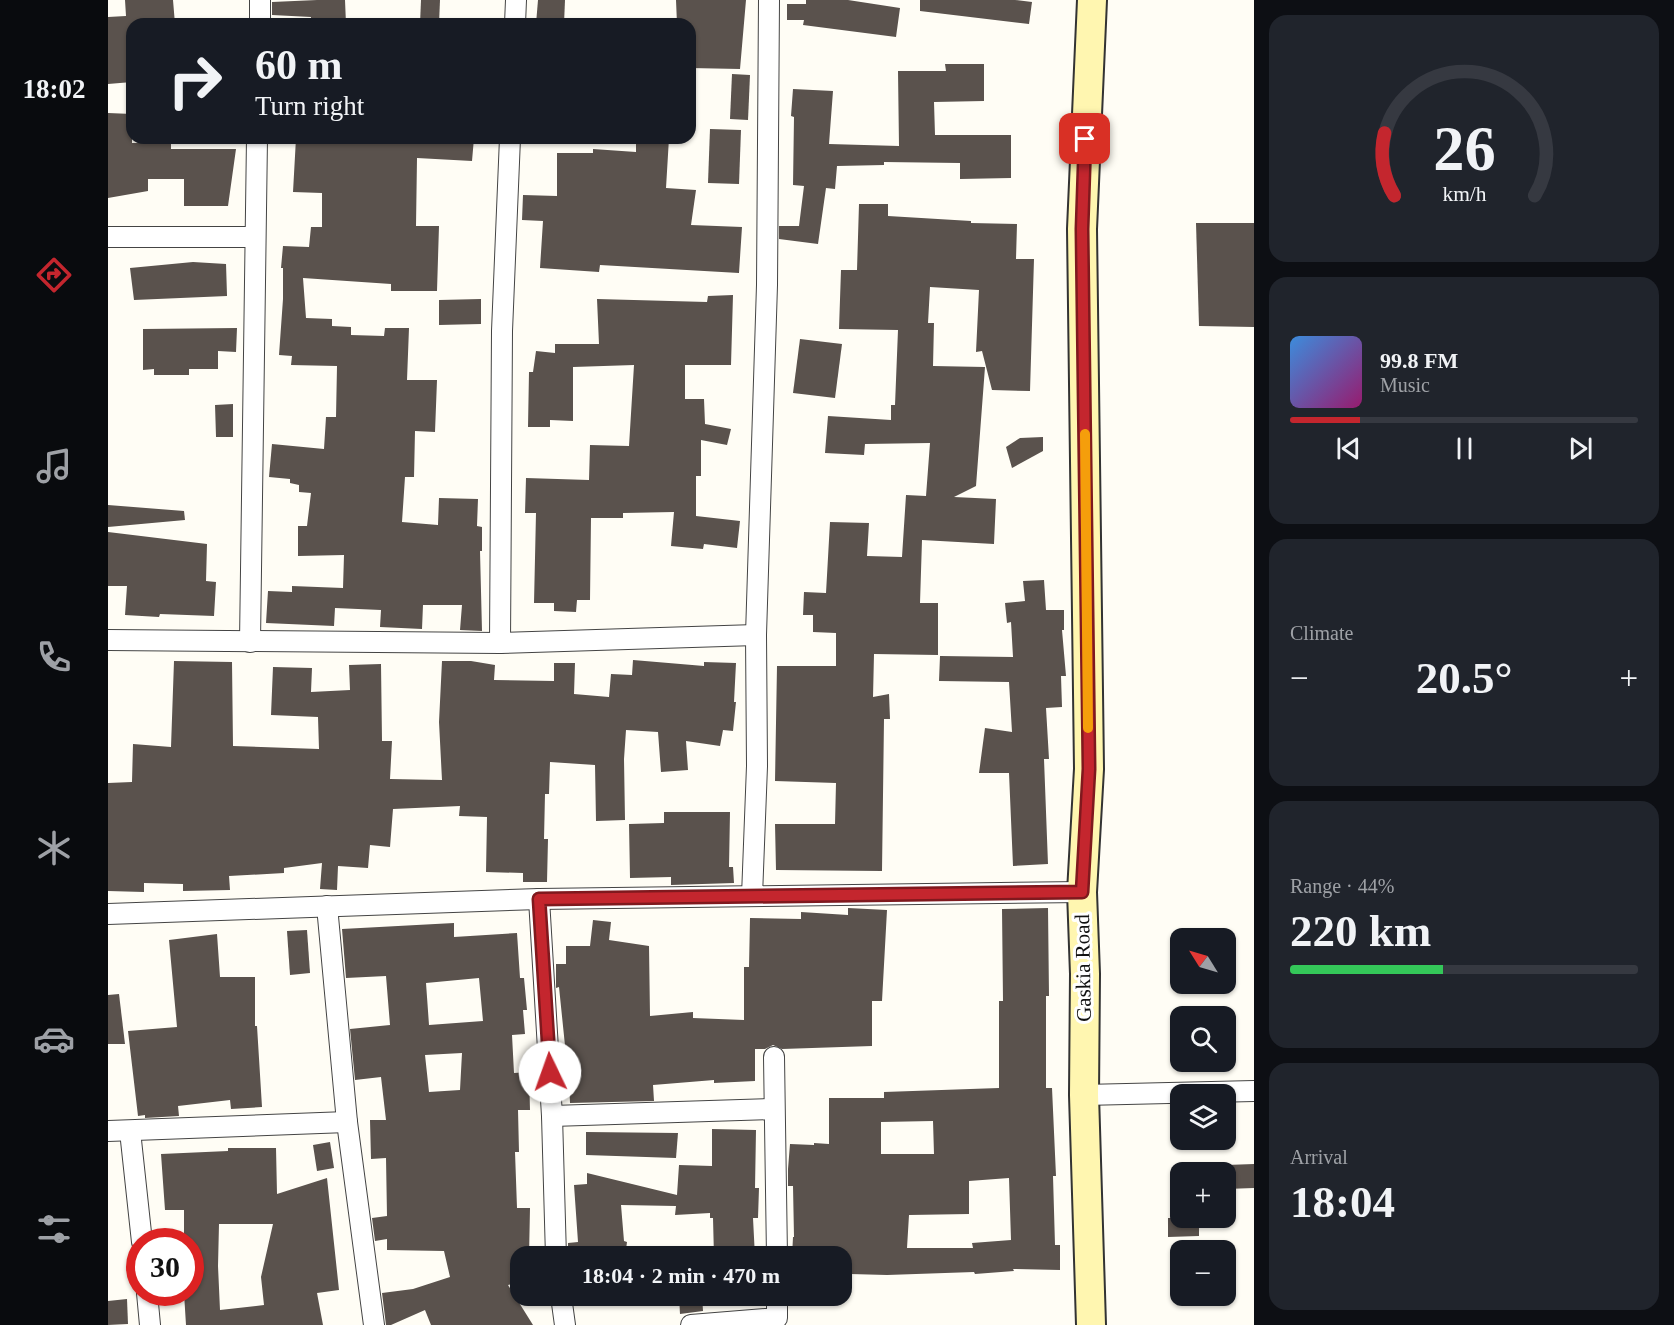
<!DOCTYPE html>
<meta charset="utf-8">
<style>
body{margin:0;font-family:"Times New Roman",serif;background:#20242c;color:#f1f3f6;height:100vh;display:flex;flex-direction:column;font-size:22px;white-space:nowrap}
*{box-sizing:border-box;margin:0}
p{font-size:20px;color:#9ea1a6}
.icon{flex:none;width:33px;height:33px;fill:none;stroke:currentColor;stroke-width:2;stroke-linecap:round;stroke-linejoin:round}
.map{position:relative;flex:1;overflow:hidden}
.side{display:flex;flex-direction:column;gap:15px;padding:15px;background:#0d0f14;width:420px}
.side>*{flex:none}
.banner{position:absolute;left:18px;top:18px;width:570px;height:126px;border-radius:18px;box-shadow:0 2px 4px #0004;background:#171b24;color:#f1f3f6;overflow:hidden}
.needle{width:39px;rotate:307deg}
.tools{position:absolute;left:1062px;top:928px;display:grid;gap:12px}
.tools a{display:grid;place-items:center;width:66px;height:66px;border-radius:12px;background:#171b24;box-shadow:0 2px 4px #0004;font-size:30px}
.speed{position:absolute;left:18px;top:1228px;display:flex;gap:12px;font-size:30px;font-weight:700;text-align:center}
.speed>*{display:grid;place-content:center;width:78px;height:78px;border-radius:50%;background:#171b24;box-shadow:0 2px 4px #0004;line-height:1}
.speed .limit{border:9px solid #d22;background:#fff;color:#111}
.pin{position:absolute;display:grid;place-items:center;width:51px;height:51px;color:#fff;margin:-26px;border-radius:12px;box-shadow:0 3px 9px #0006}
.me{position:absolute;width:66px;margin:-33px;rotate:357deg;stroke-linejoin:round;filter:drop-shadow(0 0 4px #0008)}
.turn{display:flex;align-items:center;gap:21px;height:126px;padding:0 30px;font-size:27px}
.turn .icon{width:78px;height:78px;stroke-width:2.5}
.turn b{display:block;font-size:42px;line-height:51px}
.big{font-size:45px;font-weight:600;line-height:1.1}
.side .card{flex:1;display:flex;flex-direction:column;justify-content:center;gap:9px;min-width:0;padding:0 21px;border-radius:18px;background:#20242c}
.side .dial{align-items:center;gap:0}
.dial svg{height:156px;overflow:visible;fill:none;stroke:#363941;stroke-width:7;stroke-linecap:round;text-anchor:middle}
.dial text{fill:#f1f3f6;stroke:none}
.song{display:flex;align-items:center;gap:18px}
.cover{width:72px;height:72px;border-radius:9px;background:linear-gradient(135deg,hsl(210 70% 55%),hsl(320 70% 35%))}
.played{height:6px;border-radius:3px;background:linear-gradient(90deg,#c4262e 20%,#363941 20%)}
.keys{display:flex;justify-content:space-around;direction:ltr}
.heat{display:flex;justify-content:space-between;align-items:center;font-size:33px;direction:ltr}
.charge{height:9px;border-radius:4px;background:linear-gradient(90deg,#34c759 44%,#363941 0)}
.trip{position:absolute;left:402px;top:1246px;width:342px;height:60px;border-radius:18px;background:#171b24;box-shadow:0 2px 4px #0004;font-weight:600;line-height:60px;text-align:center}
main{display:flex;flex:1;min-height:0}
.dock{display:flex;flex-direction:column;width:108px;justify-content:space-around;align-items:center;background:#090b0e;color:#9ea1a6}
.dock .icon{width:42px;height:42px}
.dock .selected{color:#c4262e}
.dock b{font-size:27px;color:#f1f3f6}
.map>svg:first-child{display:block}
.building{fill:#5a524d;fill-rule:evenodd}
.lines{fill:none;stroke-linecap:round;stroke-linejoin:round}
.street-casing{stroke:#444;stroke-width:22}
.secondary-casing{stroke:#333;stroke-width:32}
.street{stroke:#fff;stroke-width:20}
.secondary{stroke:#fff6b0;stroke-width:28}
.route-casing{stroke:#7f191e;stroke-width:15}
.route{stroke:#c4262e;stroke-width:10}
.slow{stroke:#f59e0b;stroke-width:10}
.labels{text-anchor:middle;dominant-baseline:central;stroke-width:6;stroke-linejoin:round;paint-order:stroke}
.street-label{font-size:21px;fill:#111;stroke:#fff}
</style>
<main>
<nav class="dock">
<b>18:02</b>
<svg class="icon selected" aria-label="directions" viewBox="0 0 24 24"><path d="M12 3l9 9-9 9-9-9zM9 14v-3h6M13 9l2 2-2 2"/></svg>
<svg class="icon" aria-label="music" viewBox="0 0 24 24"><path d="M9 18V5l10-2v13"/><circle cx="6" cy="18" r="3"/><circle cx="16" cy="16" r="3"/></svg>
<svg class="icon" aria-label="phone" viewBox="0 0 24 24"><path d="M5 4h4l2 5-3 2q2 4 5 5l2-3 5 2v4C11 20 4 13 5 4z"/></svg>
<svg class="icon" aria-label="climate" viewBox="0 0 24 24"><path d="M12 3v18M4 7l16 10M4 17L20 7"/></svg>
<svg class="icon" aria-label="car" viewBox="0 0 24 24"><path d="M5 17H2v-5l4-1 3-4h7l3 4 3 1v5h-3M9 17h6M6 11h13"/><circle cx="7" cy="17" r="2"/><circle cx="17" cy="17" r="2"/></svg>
<svg class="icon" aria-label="filters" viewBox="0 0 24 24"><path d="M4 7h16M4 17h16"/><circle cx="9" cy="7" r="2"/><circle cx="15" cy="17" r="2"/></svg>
</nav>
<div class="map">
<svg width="1146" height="1325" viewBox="0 0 1146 1325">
<rect width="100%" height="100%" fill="#fffdf5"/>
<g class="building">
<path d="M17,0H65L67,24H24V82L0,84V17L18,16Z"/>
<path d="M209,0H237L238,24H203V17L164,15V2Z"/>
<path d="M313,0H332L331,24H312Z"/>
<path d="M430,0H457L456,24H428Z"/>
<path d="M568,0H638L632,69L582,68V24H569Z"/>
<path d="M698,0H740L792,8L788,37L695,25L696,20H679V4H698Z"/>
<path d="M812,0H907L924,2L921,24L812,11Z"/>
<path d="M837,64H876V101L826,102L827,135H903V178L852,179V163L776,162V165L729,166L727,189L718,188L710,244L671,239V226H691L696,186L685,185L686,117L683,116L685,89L725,91L721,144L791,146L790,71H838Z"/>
<path d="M624,74L642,75L640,120L622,119Z"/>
<path d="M0,113L24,114V143H63V149H128L120,206H76V179H40V191L0,198Z"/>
<path d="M602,129L633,130L631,184L600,183Z"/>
<path d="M188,138H366L364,161L309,158L308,226H331L329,291H283V284L195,278L198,318L224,319V326L243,327V335L276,336L277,328H301L299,380H329L327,432L307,431L306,477H297L294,522L330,525L331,498L370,499L369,526L374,527V551H372L374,631L352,630L354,605H315L314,629L272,627L273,610L227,608L226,626L158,623L160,591L184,592V586L235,588L236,555L190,556V526H199L203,493L191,492V485L182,483V479L161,477L164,444L216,449L218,417H228L229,366L183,365L184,356L171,355L175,299V268H173L175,246L201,247L203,227H214V193L185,192Z"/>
<path d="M528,138H561L558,188L588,190L583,225L634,227L631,273L492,265L491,272L432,268L435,221L414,220L415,195L449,196V153H485V149L528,152Z"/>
<path d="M751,204H780V216L863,221V223L909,224L908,259H926L922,391L884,390L874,351L868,352L871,290L822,287L820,323H826L825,366L877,367L868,486L846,497L888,499L886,544L814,540L812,603H830V655L766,654L765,697L781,694L782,719H776L774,871L668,870L667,824H727L728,783L667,781L669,666H728V633L705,632V615H695L696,592L718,593L722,522L761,523L759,556L794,557L798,495L818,496L822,443L757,444L756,455L717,453L720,416L783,420V405H787L790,330L731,329L733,270H749Z"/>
<path d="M1088,223H1146V327L1091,326Z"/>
<path d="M85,262L118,264L119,296L26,300L22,268Z"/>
<path d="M625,295L623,365H577V399H596L597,424L623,429L619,445L593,440V476H588V516L632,521L629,548L596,544L595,549L563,546L566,512L515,513V518H483L482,600H469L468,612L446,611V603H426L428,513H417L418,478L481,480L482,445L521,446L526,365L465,367V421L442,420V427H420L421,372H425L428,351L447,353V344H491L489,299L599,302L600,296Z"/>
<path d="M373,299V324L331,325V300Z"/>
<path d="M129,328L128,352L110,351V369H81V375H46V369L35,370V329Z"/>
<path d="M692,339L734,344L727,398L685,393Z"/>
<path d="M125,404V437H108L107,405Z"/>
<path d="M935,437V451L904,468L898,447L912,438Z"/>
<path d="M0,505L76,511L77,520L0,527Z"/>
<path d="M0,532L99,544L98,581L108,582L106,616L52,614L51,617L17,615L19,586H0Z"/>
<path d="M936,580L938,610H956V630H954L958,676H953L954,707L938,708L941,759H936L940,864L905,866L901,773H871L877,728L904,732L901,682L831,681L832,656L905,657L903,622L899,623L897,603L917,601L915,581Z"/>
<path d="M525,660L596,666V662L628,663L626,702H628L625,731L615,730L612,746L578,741L580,770L553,772L550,732L518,730L516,759L517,820L488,821L487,765L442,762L441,794H437L436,839H440L439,882H415V873L378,872L379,817L351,816L352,806L285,809L282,847L262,845L260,868L230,866L229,890L212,889L214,863L176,868V873L121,876L122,890L75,891V884L36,883V892L0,891V783L24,782L25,744L63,747L66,661L124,662L125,746L211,749L210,717L163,715L165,667L204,668L203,692L242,690L241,665L273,664L274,741H284L282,779L334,780L331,722L334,661H363L387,665L386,680L446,681V663H467L466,694L501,697L503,674L524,675Z"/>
<path d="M556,812H622L621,867H625L626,883L563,885V877L522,878L521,824L556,823Z"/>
<path d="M740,908L779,910L774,1001H764V1046L674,1049L665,1045L657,1049H647V1081L606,1083V1080L545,1085L546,1101L462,1103L461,1081H457L456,1065H459L451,987L448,988V964H458V946H482L485,920L503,922L501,940L541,946L542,1016L585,1012V1018L636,1020V967H641L642,918L693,919V912L740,915Z"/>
<path d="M940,908L941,996H938V1088H944L948,1176H945L947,1245H952V1270L905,1269L906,1271L867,1274L866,1272L779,1275L742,1274V1268H734V1257H684L685,1237H686L685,1186H680V1169L682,1144L706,1145V1143L721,1144V1098H776V1092L891,1088V1001H895L894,909ZM825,1121L826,1154H773V1122ZM901,1178L903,1240L864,1243L865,1248H799L801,1215L861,1214V1181Z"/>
<path d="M346,923V937L409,933L412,978H416L419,1010H415L417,1034L404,1035L406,1073L421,1072L422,1110H410L411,1152H407L409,1208H422L421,1257H412V1282L400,1285L425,1325H323L317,1310L283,1325H278L274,1293L305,1289L342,1277L336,1251L279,1250V1239L267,1241L264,1218L279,1216L278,1158L263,1159L262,1120H278L273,1077L247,1080L242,1029L282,1025L278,976L238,978L234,929ZM371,978L375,1021L321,1025L318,983ZM354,1053L352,1090L321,1092L317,1055Z"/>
<path d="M199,930L202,973L182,975L179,931Z"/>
<path d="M109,934L112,977H147V1026H149L154,1107L123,1109L122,1100L70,1106L71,1116L37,1118V1115L30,1116L20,1031L69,1027L61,940Z"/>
<path d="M11,994L17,1044H0V995Z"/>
<path d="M604,1129L648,1130L647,1188H651L650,1218H645L647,1257H606L605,1218H602V1213L567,1215L568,1206L513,1205L516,1241L519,1242L517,1257H460V1243L470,1242L466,1185L479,1184V1173L569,1195L571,1165L604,1166Z"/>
<path d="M478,1132L570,1133L568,1158L478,1155Z"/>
<path d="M222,1142L226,1168L209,1171L205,1145Z"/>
<path d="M120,1148H168L169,1194L219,1178L231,1290L209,1293L215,1325H78L76,1293H82V1242H76V1210H57L53,1154L120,1151ZM111,1224H165L153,1277L156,1305L112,1310L110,1266Z"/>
<path d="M1146,1164V1188L1118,1189V1165Z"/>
<path d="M1060,1218H1091V1236L1060,1237Z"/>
<path d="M571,1296H594L595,1311L572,1314Z"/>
<path d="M19,1299L20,1324L0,1325V1301Z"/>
</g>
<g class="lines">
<defs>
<g id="street">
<path d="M152,24V0"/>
<path d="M407,24L408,0"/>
<path d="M0,237H147"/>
<path d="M0,640L392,643L648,635"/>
<path d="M142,642L149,138"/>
<path d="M392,643L394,331L402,138"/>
<path d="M644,896L649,766L648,635L659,285L661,0"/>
<path d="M431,899L444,1116L448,1257"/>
<path d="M219,906L239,1122L266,1325"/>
<path d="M0,914L431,899L974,892"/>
<path d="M666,1057L669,1257"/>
<path d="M976,1095L1146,1091"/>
<path d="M444,1116L666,1109"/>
<path d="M0,1131L239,1122"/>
<path d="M22,1131L34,1242"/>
<path d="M39,1293L42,1325"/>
<path d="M453,1296L457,1325"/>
<path d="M583,1325L669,1318V1296"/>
</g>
<path id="secondary" d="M983,1325L976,1095L977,974L974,892L981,769L974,229L984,0"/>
</defs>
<use href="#street" class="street-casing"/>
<use href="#secondary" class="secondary-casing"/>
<use href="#street" class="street"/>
<use href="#secondary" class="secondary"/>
</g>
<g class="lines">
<defs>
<path id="route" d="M442,1072L431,899L974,892L981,769L974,229L977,139"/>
</defs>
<use href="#route" class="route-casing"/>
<use href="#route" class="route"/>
<path class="slow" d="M977,434L980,728"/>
</g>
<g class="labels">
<g class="street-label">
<text transform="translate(975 968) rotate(-91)">Gaskia Road</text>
</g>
</g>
</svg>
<div class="tools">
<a><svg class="needle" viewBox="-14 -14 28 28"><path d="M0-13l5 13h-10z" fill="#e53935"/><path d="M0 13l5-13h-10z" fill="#9ea1a6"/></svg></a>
<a><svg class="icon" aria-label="search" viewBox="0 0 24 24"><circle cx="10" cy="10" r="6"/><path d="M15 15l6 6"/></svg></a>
<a><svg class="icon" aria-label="layers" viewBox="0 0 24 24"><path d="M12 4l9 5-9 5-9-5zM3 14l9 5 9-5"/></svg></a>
<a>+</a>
<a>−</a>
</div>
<div class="speed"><div class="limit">30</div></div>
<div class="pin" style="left:977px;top:139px;background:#d93025"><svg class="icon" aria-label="arrive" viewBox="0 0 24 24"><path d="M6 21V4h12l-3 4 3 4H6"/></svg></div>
<svg class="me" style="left:442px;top:1072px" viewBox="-20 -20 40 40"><circle r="19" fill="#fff"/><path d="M0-13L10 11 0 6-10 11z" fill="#c4262e"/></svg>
<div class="trip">18:04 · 2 min · 470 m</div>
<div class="banner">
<div class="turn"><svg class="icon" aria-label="right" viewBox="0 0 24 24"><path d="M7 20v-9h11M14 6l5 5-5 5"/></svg><div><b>60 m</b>Turn right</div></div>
</div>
</div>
<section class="side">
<div class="card dial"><svg viewBox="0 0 100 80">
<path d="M14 69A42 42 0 1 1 86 69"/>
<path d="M14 69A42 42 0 0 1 9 37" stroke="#c4262e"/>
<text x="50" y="56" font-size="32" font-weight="700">26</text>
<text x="50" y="72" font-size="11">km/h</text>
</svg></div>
<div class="card">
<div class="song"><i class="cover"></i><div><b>99.8 FM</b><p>Music</p></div></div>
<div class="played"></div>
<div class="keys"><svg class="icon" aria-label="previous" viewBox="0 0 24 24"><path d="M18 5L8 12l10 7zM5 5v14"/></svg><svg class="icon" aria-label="pause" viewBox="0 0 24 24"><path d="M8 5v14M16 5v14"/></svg><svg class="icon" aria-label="next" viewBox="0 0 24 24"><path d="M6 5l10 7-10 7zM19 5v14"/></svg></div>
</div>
<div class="card"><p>Climate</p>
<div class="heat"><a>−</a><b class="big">20.5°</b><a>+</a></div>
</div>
<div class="card"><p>Range · 44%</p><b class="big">220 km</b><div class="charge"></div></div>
<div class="card"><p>Arrival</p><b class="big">18:04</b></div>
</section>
</main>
